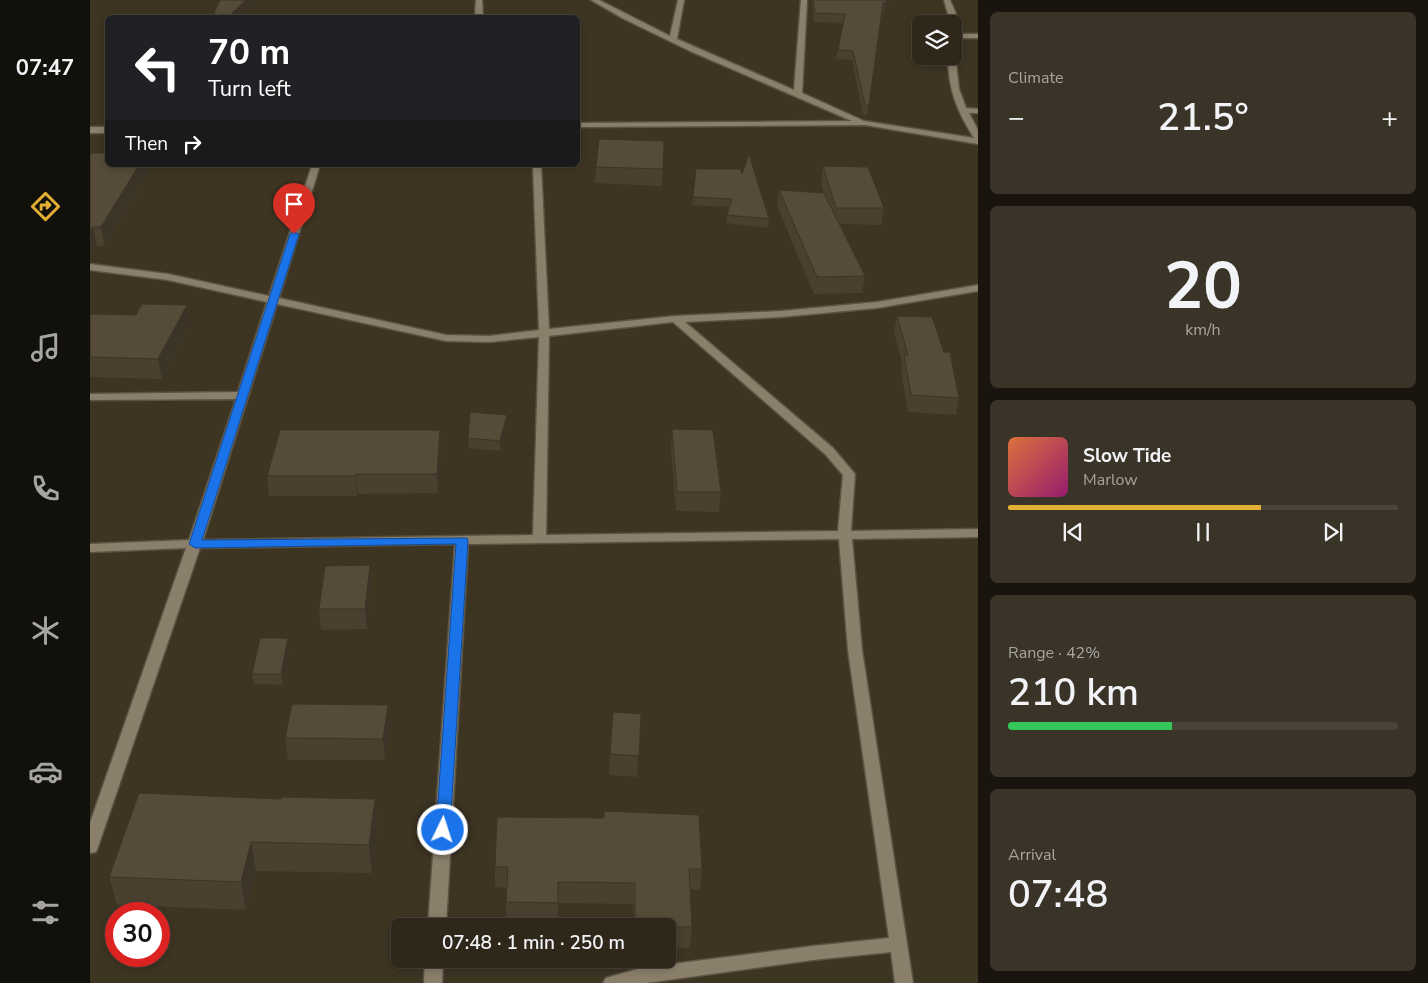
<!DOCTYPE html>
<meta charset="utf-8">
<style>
body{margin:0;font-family:"Nunito Sans",sans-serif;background:#3a3327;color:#f1f3f6;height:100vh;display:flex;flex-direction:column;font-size:19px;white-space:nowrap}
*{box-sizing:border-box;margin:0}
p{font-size:16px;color:#a7a5a2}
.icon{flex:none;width:28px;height:28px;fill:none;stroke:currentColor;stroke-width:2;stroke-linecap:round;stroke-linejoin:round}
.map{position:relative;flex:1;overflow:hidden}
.side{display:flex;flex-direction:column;gap:12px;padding:12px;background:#19150e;width:450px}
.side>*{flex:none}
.banner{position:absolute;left:15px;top:15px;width:475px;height:152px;border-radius:8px;box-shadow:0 2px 8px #0003,0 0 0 1px #494439;background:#202124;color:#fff;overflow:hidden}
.tools{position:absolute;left:822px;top:15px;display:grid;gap:10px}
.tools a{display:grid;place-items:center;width:50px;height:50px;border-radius:8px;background:#2e271a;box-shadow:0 2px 8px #0003,0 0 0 1px #494439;font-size:25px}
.speed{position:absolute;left:15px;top:902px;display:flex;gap:10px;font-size:25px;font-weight:700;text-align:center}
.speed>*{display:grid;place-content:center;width:65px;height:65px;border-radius:50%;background:#2e271a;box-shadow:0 2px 8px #0003,0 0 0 1px #494439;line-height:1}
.speed .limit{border:8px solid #d22;background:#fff;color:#111}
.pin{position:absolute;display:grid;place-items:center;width:42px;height:42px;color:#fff;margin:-51px -21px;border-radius:50% 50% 50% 0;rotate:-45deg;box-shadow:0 0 5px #0007}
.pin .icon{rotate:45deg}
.me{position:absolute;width:55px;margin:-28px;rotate:4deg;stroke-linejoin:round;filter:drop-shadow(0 0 4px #0008)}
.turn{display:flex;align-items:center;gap:18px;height:105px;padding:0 20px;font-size:22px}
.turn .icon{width:65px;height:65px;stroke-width:2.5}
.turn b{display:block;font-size:35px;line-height:42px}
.then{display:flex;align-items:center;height:48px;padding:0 20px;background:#0003;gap:10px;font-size:19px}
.big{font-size:38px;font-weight:600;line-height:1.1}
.side .tile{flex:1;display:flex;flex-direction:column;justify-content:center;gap:8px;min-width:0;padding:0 18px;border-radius:8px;background:#3a3327}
.side .dial{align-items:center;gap:0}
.dial b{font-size:65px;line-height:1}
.song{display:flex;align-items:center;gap:15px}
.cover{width:60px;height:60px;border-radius:8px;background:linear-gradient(135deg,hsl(20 70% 55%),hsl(320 70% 35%))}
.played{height:5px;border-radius:2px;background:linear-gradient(90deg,#e2af34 65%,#494439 65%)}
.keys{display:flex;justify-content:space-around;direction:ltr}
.heat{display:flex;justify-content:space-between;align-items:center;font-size:28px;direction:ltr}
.charge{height:8px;border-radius:4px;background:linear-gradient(90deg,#34c759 42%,#494439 0)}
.trip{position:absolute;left:301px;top:918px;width:285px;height:50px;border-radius:8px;background:#2e271a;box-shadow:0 2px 8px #0003,0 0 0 1px #494439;font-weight:600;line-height:50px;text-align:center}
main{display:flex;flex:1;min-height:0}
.dock{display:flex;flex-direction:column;width:90px;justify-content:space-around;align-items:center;background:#12100a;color:#a7a5a2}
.dock .icon{width:35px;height:35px}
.dock .current{color:#e2af34}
.dock b{font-size:22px;color:#f1f3f6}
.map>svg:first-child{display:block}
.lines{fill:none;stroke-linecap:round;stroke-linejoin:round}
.minor-casing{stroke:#5a5243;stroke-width:3}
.minor{fill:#8a7f6b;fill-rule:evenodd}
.wall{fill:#494030}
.shaded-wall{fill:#3c3427}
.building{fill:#554b38;stroke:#3c3427}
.route{fill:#1a73e8;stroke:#114b97}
</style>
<main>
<nav class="dock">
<b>07:47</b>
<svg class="icon current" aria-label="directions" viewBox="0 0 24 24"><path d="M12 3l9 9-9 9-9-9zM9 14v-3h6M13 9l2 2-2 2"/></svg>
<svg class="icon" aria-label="music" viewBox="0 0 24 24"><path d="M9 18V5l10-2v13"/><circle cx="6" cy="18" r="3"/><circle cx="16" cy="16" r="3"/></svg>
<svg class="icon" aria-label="phone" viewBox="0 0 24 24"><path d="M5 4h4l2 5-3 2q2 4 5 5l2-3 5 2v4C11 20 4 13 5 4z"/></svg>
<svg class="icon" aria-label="climate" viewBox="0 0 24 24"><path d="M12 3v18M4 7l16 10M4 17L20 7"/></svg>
<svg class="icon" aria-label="car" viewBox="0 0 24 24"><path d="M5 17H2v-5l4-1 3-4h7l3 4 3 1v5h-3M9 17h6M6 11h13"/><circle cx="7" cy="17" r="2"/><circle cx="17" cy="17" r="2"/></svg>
<svg class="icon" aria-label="filters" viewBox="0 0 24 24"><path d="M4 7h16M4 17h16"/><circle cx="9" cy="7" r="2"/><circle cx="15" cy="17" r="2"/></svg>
</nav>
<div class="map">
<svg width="888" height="983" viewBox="0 0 888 983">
<rect width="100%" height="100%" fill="#3d3422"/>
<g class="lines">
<defs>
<g id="minor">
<path d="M386,0H392L393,18H385Z"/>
<path d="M501,0H509L580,36L588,0H594L587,39L704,90L711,0H717L712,93L774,121L884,138C867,111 858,89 858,56H864L865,54L869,89L876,108L888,109V113H879L888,130V144L775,125L488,127V123L762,121L600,51L534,19Z"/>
<path d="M854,0H860L866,14L865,26L858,24V14Z"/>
<rect x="864" y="34" width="24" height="4"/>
<rect x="0" y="127" width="18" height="6"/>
<path d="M222,165H230L189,298L356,335L399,336L449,330L443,165H451L459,329L585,316L691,311L787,302L888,285V291L787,308L691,317L595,322L743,448L765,474L761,531L888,529V537L762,539L772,650L823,983H805L801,952L723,960L556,983H513L516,978L551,968L723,946L799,938L758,650L749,539L378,544L356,926H338L365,544L110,548L8,847L6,852L0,853V823L96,548L0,552V544L99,540L146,399L0,400V394L148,392L177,302L78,280L0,270V264L78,274L179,296ZM187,304L356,341L399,342L449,337L443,535L113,540ZM583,322L735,454L753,475L748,531L456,535L459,336Z"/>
<path d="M335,959H353L352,983H334Z"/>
</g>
</defs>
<use href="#minor" class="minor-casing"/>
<use href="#minor" class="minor"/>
</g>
<g class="wall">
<path d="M722,0H803L794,12H792L777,115H773L762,60L746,59L753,23L724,22Z"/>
<path d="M574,141L572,186L505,183L506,167Z"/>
<path d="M0,153L58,173L15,246H7L0,256Z"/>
<path d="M733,166L794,208L791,225L750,224L775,276L772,293L724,294L687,206L689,190L734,193L731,183Z"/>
<path d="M606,169L652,174L679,219L678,228L636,223L637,215L639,207L602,205Z"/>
<path d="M0,314L100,325L72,379L0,377Z"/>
<path d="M807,316L869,398L866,415L818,412L811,372L812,361L804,332Z"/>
<path d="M417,425L410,451L379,448L378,438Z"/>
<path d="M582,429L631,492L629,512L586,511L581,448Z"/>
<path d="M350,430L351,449L348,493L268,494L267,496H179L177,476Z"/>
<path d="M280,565L281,585L277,629L231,630L229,609Z"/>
<path d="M199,649L193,685L164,684L162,674Z"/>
<path d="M298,705L300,726L295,760H198L195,738Z"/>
<path d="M551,714L547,777L519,775L520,754Z"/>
<path d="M191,799H285L288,827L282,873L166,871L156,910L27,905L19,877Z"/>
<path d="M405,867L612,869L610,890L600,889L602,927L600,948L578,947V926H544L543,904L468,903V924L416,923V902L417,888L405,887Z"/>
</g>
<g class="shaded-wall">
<path d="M156,0H169L150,18H137Z"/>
<path d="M797,0H803L794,12L795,3Z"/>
<path d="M49,165H56L58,173L15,246L11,227Z"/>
<path d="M3,227L7,246L0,256V232Z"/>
<path d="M97,305L100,325L72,379L68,359Z"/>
<path d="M417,415V425L410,451V441Z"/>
<path d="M350,430L351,449L348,493L347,474Z"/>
<path d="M266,474L268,494L267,496L266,476Z"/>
<path d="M280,565L281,585L277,629L275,609Z"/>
<path d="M198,638L199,649L193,685L191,674Z"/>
<path d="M298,705L300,726L295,760L293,739Z"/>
<path d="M285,799L288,827L282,873L279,845Z"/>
<path d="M161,842L166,871L156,910L151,882Z"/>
</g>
<g class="building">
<path d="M130,0H156L137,18H122Z"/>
<path d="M723,0H797L795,3H793L779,105H775L763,51L748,50L755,14L725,13Z"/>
<path d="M509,139L574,141L573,169L506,167Z"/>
<path d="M0,153H18V165H49L11,227H3L0,232Z"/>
<path d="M659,154L679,219L637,215L642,199L603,197L606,169H650L652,174Z"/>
<path d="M733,166L778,167L794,208H746Z"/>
<path d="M689,190L734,193L775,276L727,277Z"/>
<path d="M52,304L97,305L68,359L0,357V314L46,315Z"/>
<path d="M807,316L842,317L854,352H860L869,398L821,395L814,355H818Z"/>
<path d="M380,412L417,415L410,441L378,438Z"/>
<path d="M582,429L623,430L631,492H587Z"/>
<path d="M190,430H350L347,474H266V476H177Z"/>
<path d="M280,565L275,609H229L235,566Z"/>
<path d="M170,638H198L191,674H162Z"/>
<path d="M202,704L298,705L293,739L195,738Z"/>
<path d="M523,712L551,714L549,756L520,754Z"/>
<path d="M49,793L191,799V797L285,799L279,845L161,842L151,882L19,877Z"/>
<path d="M514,811L609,815L612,869H599L602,927L545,926V883L468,882V903L416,902L418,867H405L407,817L514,818Z"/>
</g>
<path class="route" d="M204,232L209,234L112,540L377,538L378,541L360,830L358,834L353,836L348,834L346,830L366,544L105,548L99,544L200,234Z"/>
</svg>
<div class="tools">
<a><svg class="icon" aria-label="layers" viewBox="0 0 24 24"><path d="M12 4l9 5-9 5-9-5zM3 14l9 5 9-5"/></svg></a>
</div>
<div class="speed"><div class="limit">30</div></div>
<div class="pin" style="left:204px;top:234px;background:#d93025"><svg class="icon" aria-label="arrive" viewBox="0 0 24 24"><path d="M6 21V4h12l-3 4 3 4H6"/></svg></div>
<svg class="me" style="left:353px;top:830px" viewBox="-20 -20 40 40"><circle r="17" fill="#1a73e8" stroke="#fff" stroke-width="3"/><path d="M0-11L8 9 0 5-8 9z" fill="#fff"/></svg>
<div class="trip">07:48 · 1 min · 250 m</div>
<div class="banner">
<div class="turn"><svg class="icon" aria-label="left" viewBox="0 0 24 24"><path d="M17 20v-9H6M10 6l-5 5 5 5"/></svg><div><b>70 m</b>Turn left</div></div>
<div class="then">Then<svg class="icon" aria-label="right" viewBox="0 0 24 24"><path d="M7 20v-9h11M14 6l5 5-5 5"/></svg></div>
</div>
</div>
<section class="side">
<div class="tile"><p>Climate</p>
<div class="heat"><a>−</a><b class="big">21.5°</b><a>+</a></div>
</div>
<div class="tile dial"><b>20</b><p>km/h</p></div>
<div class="tile">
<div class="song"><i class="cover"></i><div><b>Slow Tide</b><p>Marlow</p></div></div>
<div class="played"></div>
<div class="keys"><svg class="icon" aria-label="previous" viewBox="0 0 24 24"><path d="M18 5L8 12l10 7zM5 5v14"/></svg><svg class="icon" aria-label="pause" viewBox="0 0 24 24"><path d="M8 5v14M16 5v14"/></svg><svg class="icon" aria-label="next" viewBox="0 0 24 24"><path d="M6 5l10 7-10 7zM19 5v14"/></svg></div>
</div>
<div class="tile"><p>Range · 42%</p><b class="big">210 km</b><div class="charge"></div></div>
<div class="tile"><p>Arrival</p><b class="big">07:48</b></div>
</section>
</main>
